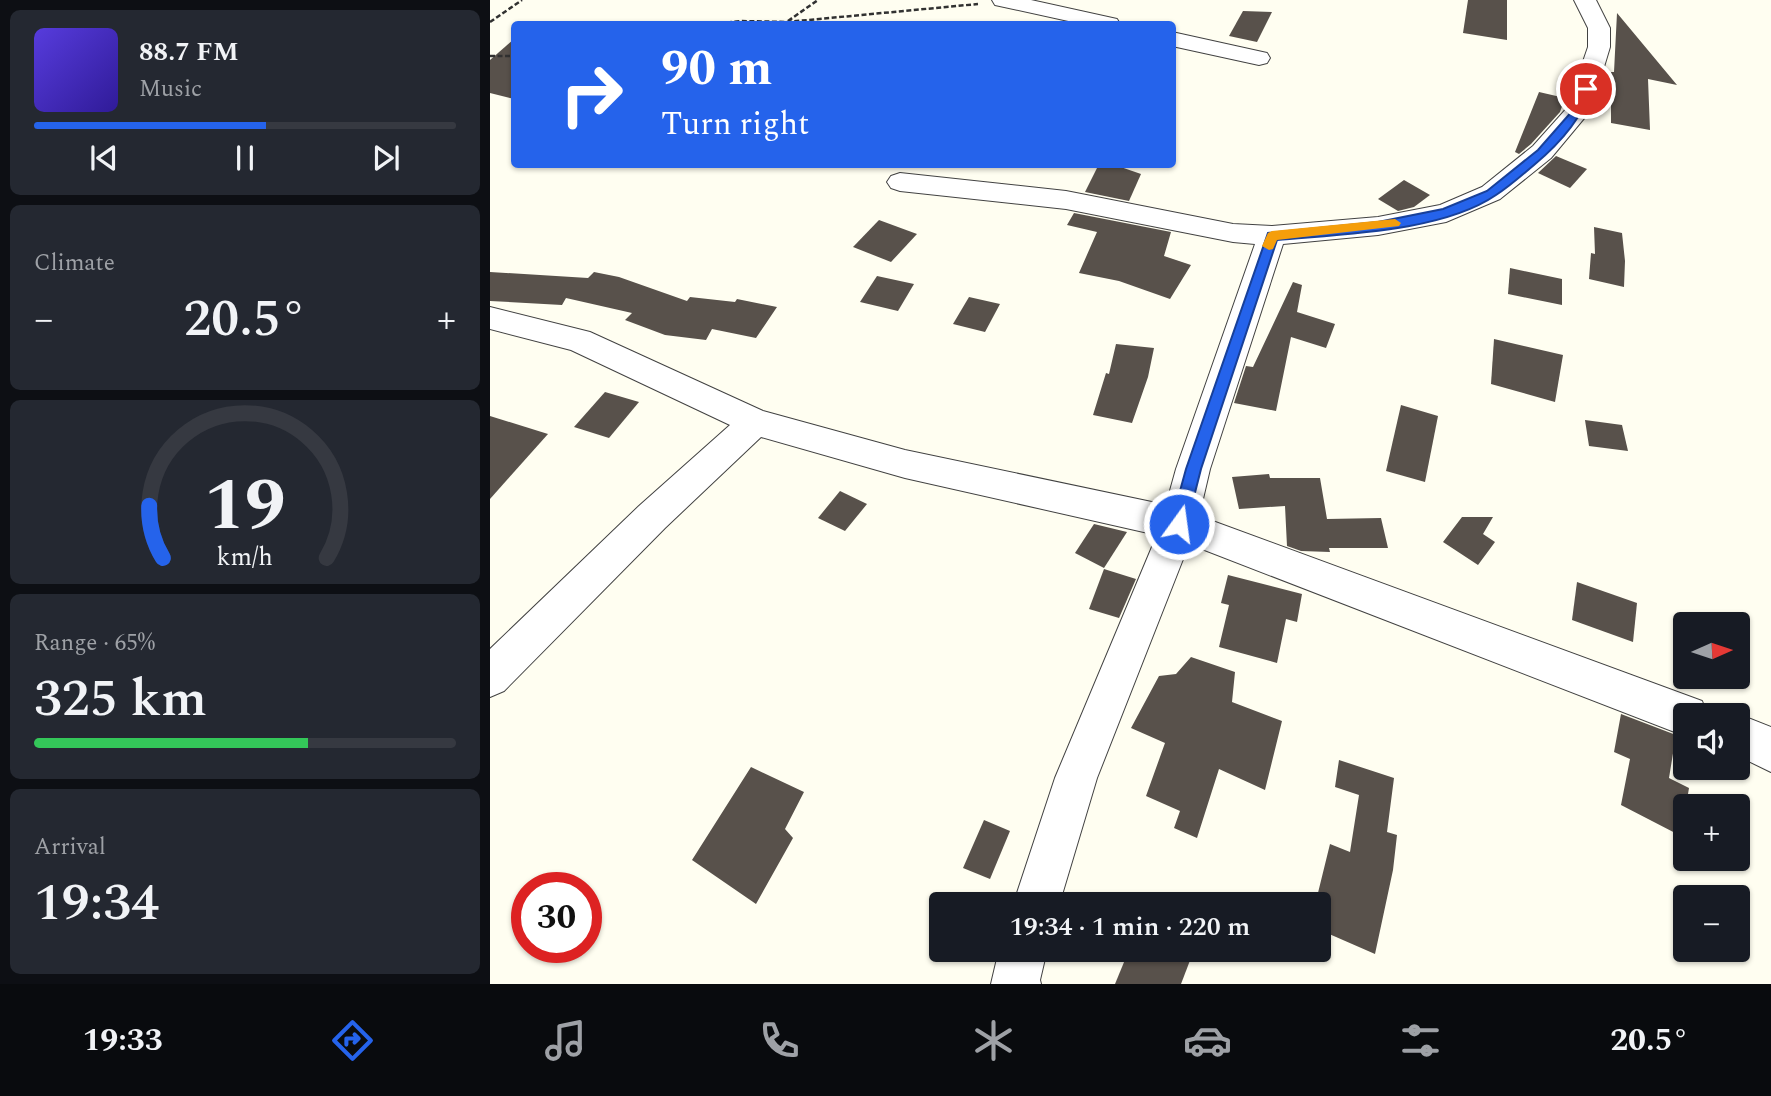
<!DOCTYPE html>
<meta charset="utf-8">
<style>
body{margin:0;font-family:Spectral,serif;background:#242831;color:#f1f3f6;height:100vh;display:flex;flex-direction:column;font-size:26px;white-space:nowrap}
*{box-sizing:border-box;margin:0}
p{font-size:23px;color:#9ea1a6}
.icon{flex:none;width:38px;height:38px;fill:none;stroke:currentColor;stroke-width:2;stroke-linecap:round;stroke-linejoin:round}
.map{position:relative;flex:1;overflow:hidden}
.panel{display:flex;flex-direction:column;gap:10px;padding:10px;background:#0d0f14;width:490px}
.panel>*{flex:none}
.banner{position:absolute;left:21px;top:21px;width:665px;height:147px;border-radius:7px;box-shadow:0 2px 5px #0004;background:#2563eb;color:#fff;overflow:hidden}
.needle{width:46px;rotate:87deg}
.buttons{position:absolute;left:1183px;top:612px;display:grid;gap:14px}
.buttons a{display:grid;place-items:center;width:77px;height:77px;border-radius:7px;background:#171b24;box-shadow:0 2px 5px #0004;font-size:35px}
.speed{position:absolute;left:21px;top:872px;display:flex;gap:14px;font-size:35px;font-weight:700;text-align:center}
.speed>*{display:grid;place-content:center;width:91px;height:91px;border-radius:50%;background:#171b24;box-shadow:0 2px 5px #0004;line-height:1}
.speed .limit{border:10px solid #d22;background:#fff;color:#111}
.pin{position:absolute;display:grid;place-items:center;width:60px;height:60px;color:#fff;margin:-30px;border:4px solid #fff;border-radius:50%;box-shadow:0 2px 7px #0007}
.me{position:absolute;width:77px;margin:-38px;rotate:14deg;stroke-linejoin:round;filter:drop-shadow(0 0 5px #0008)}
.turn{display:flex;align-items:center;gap:24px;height:147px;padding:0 35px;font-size:32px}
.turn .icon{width:91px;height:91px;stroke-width:2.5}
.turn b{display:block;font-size:49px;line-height:60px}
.big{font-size:52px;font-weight:600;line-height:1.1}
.panel .widget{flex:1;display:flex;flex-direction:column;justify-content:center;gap:10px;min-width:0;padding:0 24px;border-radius:10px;background:#242831}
.panel .dial{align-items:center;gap:0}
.dial svg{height:182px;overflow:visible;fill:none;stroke:#363941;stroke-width:7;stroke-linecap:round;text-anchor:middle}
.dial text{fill:#f1f3f6;stroke:none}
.song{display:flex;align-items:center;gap:21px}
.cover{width:84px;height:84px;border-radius:10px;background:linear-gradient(135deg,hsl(250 70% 55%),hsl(250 70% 35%))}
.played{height:7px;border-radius:4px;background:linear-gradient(90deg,#2563eb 55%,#363941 55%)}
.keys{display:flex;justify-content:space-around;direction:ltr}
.heat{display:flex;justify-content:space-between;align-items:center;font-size:38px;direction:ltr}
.charge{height:10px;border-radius:5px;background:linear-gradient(90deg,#34c759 65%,#363941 0)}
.trip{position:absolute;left:439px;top:892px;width:402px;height:70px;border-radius:7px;background:#171b24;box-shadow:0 2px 5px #0004;font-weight:600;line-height:70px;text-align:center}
.menu{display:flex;height:112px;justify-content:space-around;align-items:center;background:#090b0e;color:#9ea1a6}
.menu .icon{width:49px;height:49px}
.menu .current{color:#2563eb}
.menu b{font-size:32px;color:#f1f3f6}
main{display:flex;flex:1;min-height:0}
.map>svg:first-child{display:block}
.building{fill:#58514b}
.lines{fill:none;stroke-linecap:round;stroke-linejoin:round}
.minor-casing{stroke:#424242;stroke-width:2}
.path{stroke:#313131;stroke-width:2.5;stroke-dasharray:5 2.5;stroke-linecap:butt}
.minor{fill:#fff;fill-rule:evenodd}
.route{fill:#2563eb;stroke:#184099;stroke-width:2}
.slow{fill:#f59e0b}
</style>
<main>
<section class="panel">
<div class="widget">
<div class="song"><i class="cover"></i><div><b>88.7 FM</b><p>Music</p></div></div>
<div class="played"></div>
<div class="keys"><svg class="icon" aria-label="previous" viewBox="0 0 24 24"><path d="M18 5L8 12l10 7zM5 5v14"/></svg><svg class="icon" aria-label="pause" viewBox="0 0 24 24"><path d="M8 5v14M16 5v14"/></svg><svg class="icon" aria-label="next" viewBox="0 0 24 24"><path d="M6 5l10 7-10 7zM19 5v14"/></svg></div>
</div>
<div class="widget"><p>Climate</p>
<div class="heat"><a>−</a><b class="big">20.5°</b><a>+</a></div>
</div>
<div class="widget dial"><svg viewBox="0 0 100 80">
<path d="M14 69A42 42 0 1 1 86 69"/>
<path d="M14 69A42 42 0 0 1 8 46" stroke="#2563eb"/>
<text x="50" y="56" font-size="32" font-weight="700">19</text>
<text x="50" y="72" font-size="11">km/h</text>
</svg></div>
<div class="widget"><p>Range · 65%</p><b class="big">325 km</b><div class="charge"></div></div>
<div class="widget"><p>Arrival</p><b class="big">19:34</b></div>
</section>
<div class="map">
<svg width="1281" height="984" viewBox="0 0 1281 984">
<rect width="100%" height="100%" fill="#fffef1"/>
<g class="building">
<path d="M978,0H1017V40L973,33Z"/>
<path d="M753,11L782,12L767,42L739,36Z"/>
<path d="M1127,13L1187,85L1158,79L1160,130L1121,123V72H1124Z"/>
<path d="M24,39V99L0,93V60Z"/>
<path d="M1049,92L1075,98L1070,112L1041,144L1029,154L1025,152Z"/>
<path d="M1066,156L1097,169L1080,188L1048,173Z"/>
<path d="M609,164H622L651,174L639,201L595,192Z"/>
<path d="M914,180L940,195L924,207L908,211L888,199Z"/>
<path d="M584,213L681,232L674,256L701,265L680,299L629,281L589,273L607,232L577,225Z"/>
<path d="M389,220L427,234L401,262L363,247Z"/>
<path d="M1104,227L1132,233L1135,261L1134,287L1099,279L1101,253L1105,254Z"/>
<path d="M1020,268L1072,279V305L1018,294Z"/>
<path d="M0,272L98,278L104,272L129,277L197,301L200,297L245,302L247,299L287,307L266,338L222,329L216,340L175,335L135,320L142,313L76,298L72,305L0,301Z"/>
<path d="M387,276L424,284L408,311L370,302Z"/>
<path d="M803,282L812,285L807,312L845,324L836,348L801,337L786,411L744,403L756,366L763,367Z"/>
<path d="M479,297L510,304L495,332L463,324Z"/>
<path d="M1004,339L1073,355L1065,402L1001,384Z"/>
<path d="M626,344L664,348L658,377L642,423L603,415L616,373L619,374Z"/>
<path d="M115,392L149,402L119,438L84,427Z"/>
<path d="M911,405L948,416L935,482L896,471Z"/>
<path d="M0,416L58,434L0,499Z"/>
<path d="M1095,420L1132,425L1138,451L1099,446Z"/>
<path d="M779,474L780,478H830L837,519L891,518L898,548H839L840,552L811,551L797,546L795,506L749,509L742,477Z"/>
<path d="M350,491L377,504L355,531L328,518Z"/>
<path d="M972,517H1003L993,534L1005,542L988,565L953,542Z"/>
<path d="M604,524L637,532L614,568L585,553Z"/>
<path d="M614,569L646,579L629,618L599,609Z"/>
<path d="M738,575L812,594L807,622L796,619L787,663L729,647L739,605L731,603Z"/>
<path d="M1087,582L1147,603L1143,642L1082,620Z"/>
<path d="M701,657L745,672L742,702L792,721L775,790L729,769L707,838L684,828L690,811L656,796L675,743L641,728L669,676L686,674Z"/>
<path d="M1131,714L1186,735L1179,778L1199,788L1191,836L1131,805L1140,759L1124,752Z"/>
<path d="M849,760L904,778L897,832L907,835L903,870L885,954L830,930V905H825L840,844L860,852L869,795L845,787Z"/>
<path d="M261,767L314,792L295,829L303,838L266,904L202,860Z"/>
<path d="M494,820L520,831L500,879L473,868Z"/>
<path d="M639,950H704L691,984H625Z"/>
</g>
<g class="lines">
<defs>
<g id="minor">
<path d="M502,0H541L627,19L630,24H592L505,5Z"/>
<path d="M1084,0H1106L1120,28V47L1101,110L1061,158L1010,199L956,222L888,235L793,244L720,469L709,516L1212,701L1218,716H1195V736L699,544L607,778L569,905H523L565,778L667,535L415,478L271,437L175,528L14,691L0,697V649L149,506L240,425L81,350L0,329V307L100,332L273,411L415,450L676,505L686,469L765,244L743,242L576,209L410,191L401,188L397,182L401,176L410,173L576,191L743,224L782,226L888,217L950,205L992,187L1043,146L1077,108L1098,47V28Z"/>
<path d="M682,32L777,53L780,58L777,63L769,65L682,46Z"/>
<path d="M1248,714L1281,727V772L1248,756V716H1244Z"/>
<path d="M509,950H557L550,980L551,984H501Z"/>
</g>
</defs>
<use href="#minor" class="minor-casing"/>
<g class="path">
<path d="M298,21L328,0"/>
<path d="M0,22L32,0"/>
<path d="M222,24L251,21L297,22L488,4"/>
<path d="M0,56H24"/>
</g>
<use href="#minor" class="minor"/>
</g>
<path class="route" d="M1092,87L1101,89C1092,119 1068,145 1044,165C1032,175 1020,186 1006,195C952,232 852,234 787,240L711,469L697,524L695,529L689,531L684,529L681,524L696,469L778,233L888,222L953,209L997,191L1048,150L1084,109Z"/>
<path class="slow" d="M905,219L911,223L909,226L787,240L783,249L779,250L772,246L778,233L782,231Z"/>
</svg>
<div class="buttons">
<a><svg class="needle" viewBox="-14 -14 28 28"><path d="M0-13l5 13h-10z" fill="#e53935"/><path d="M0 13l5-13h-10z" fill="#9ea1a6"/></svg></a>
<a><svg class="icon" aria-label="sound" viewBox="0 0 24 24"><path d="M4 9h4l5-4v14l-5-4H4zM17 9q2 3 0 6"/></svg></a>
<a>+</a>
<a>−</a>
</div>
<div class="speed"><div class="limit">30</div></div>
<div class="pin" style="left:1096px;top:89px;background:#d93025"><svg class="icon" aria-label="arrive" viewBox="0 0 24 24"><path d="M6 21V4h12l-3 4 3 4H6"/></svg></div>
<svg class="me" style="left:689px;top:524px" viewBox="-20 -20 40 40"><circle r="17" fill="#2563eb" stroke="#fff" stroke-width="3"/><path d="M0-11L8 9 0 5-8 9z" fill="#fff"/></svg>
<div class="trip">19:34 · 1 min · 220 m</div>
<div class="banner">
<div class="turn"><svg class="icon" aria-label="right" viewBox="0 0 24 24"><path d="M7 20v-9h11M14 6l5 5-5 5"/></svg><div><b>90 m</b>Turn right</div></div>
</div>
</div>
</main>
<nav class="menu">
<b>19:33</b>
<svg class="icon current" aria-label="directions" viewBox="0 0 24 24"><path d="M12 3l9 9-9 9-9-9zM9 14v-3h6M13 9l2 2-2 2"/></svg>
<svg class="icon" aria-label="music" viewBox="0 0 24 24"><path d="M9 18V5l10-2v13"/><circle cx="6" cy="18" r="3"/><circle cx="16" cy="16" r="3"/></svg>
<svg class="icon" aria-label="phone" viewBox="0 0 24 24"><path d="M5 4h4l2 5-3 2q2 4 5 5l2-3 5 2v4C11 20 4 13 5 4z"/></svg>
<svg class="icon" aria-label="climate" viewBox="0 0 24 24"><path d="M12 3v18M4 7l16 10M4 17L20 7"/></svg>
<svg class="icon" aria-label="car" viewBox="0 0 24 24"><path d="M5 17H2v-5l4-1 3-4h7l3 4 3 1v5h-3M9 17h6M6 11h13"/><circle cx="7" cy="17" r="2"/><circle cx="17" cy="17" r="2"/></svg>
<svg class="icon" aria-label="filters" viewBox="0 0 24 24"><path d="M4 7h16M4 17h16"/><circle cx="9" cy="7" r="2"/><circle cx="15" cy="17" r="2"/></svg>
<b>20.5°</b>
</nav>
